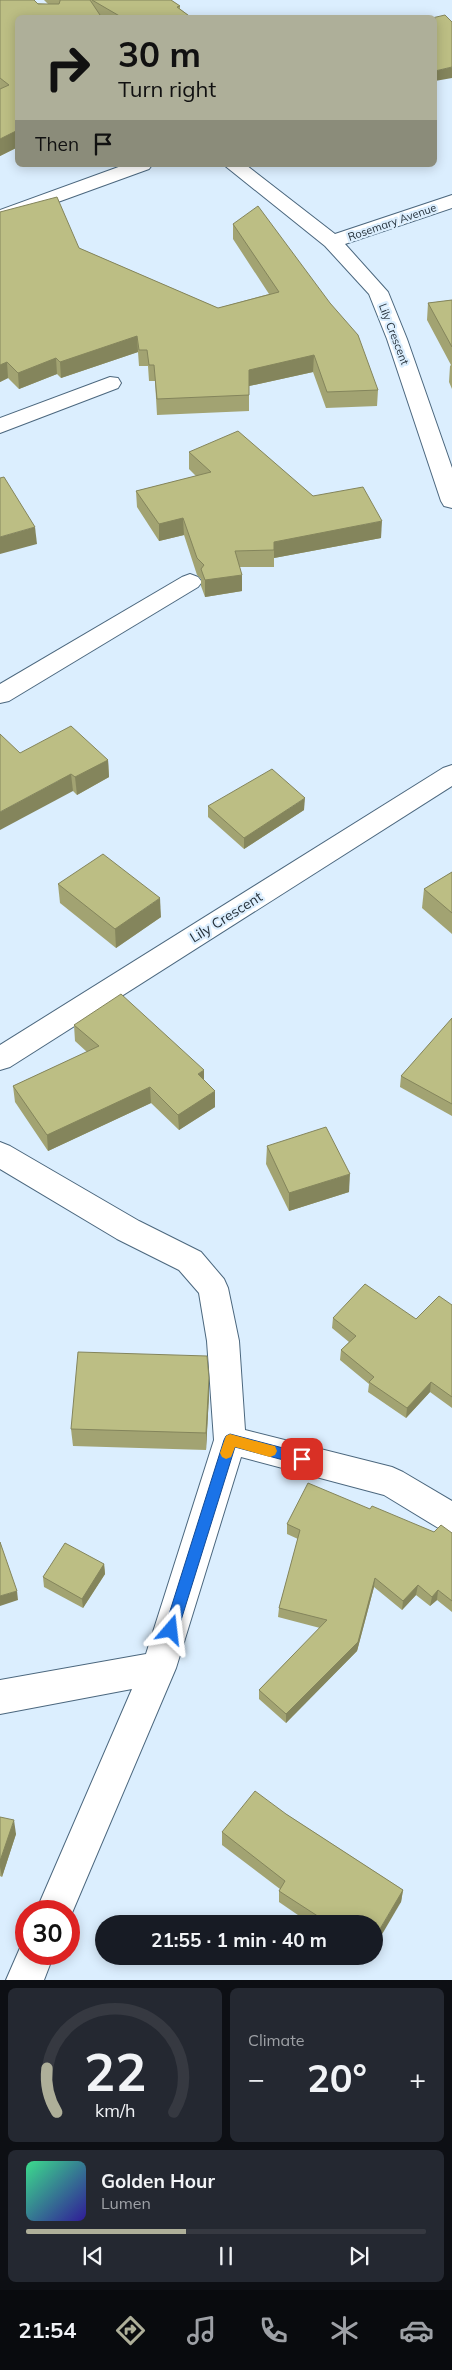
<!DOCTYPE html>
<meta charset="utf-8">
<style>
body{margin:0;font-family:Mulish,sans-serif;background:#242831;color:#f1f3f6;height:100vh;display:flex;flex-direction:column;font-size:19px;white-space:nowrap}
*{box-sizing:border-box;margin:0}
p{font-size:16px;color:#9ea1a6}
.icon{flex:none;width:28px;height:28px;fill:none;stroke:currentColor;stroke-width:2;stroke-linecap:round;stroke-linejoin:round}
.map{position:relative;height:1980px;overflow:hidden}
.panel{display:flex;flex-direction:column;gap:8px;padding:8px;background:#0d0f14;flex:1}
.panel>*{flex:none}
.banner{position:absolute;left:15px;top:15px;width:422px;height:152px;border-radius:8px;box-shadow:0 2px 12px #0003;background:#aeaf99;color:#111;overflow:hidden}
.speed{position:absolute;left:15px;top:1900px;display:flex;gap:10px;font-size:25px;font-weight:700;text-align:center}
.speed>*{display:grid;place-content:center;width:65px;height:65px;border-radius:50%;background:#171b24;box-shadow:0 2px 12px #0003;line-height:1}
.speed .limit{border:8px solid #d22;background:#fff;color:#111}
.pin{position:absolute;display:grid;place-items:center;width:42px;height:42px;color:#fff;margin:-21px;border-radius:10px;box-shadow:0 2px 8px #0006}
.me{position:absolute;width:55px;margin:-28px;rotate:17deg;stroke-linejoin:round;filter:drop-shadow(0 0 4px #0008)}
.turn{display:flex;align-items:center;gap:18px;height:105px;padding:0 20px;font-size:22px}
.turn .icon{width:65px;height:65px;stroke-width:2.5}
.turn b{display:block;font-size:35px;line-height:42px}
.then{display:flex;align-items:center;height:48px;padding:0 20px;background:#0003;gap:10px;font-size:19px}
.big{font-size:38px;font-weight:700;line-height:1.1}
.panel .tile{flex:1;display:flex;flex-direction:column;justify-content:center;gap:8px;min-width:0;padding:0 18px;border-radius:8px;background:#242831}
.panel .dial{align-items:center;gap:0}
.dial svg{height:130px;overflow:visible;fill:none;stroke:#363941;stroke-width:7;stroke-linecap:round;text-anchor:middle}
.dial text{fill:#f1f3f6;stroke:none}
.song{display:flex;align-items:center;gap:15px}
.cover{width:60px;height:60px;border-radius:8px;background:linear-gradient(135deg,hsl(150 70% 55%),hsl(250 70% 35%))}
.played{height:5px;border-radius:2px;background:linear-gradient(90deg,#aeaf99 40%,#363941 40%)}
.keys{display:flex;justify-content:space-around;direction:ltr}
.heat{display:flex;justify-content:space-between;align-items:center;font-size:28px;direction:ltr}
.panel .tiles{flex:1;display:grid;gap:8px;grid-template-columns:1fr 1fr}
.tile:last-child{grid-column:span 2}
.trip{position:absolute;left:95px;top:1915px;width:288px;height:50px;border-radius:25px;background:#171b24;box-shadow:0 2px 12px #0003;font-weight:700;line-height:50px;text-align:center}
.tabs{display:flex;height:80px;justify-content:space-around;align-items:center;background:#090b0e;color:#9ea1a6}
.tabs .icon{width:35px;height:35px}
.tabs .on{color:#aeaf99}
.tabs b{font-size:22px;color:#f1f3f6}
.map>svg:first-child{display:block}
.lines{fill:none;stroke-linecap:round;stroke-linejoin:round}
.minor-casing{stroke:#4b677e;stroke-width:2}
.minor{fill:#fff;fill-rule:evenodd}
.wall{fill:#a2a372}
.shaded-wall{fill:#84855c}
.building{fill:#bcbe84;stroke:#84855c}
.route{fill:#1a73e8;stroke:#114b97}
.slow{fill:#f59e0b}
.labels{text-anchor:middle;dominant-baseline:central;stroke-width:4.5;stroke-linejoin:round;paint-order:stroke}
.far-street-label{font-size:11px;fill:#24303a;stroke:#dbeefe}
.street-label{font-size:14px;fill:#24303a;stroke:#dbeefe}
</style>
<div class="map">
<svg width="452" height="1980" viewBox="0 0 452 1980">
<rect width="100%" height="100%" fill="#dbeefe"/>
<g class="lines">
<defs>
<g id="minor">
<path d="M124,165H152L149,169L0,223V210Z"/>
<path d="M224,165H246L335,234L452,195V208L345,244L388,292L407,339L452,468V508L444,506L441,501L387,339L369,294L325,246Z"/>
<path d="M110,377L118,378L121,383L118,388L0,433V418Z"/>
<path d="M190,574L198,577L202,582L198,587L9,701L0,703V684L182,577Z"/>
<path d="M452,765V786L10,1067L0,1070V1045L443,768Z"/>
<path d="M0,1142L10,1146L139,1221L201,1252L224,1279L228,1288L239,1341L245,1430L392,1467L403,1472L452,1501V1533L440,1529L384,1495L241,1457L176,1668L69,1920V1911H36L132,1689L0,1714V1680L146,1654L214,1440L207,1341L199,1293L179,1270L117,1239L0,1169Z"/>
<path d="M26,1939V1954H54L44,1980H6L23,1941Z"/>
</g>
</defs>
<use href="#minor" class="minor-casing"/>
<use href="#minor" class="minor"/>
</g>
<g class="wall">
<path d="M0,0L48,4L44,0H171L180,6V9L192,18H18V147L0,156Z"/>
<path d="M0,212L79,248L218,308L269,294L233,239V224L378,390L377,406L326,408L313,372L249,386V411L157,415L155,381H149L148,366H139L138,352L61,378L57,374L19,389L8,378L0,382Z"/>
<path d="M452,300V389L449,382L450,366L451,365L427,320L428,303Z"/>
<path d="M189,452L313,496L381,538L274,558V567H240L242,591L205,597L201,586V579L197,575L184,535L159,541L137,507L136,491L196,476L189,469Z"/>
<path d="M20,753L108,760L109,777L77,795L73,791Z"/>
<path d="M208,806L304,810L244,849L208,817Z"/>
<path d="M452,872V934L422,908L424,889Z"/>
<path d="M58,884L161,917L116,948L60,903Z"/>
<path d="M452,1019V1116L400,1087L401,1076Z"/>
<path d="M74,1025L204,1080L215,1107L179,1130L151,1103L48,1151L15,1102L13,1086L87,1052L75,1041Z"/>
<path d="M267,1146L349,1192L289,1211L266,1164Z"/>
<path d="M452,1305V1408L430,1392L406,1418L368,1392L369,1384L340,1360L341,1350L349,1342L332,1328L333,1318L416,1319Z"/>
<path d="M209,1378V1395L206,1450L73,1446L71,1429Z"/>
<path d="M370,1509L434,1532L452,1533V1612L437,1600L430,1606L416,1595L402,1610L374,1587L357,1651L286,1723L259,1699V1690L320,1628L278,1617L279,1608L298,1539L287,1534V1524Z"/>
<path d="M104,1564L105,1574L83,1608L44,1587L43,1577Z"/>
<path d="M286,1814L403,1890L401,1902L374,1924H311L279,1902V1891L280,1889L222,1845V1832Z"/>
<path d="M0,1817L16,1834L2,1877L0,1876Z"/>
<path d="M360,1956H369L366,1960Z"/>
</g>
<g class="shaded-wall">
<path d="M452,67V78L435,81V71Z"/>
<path d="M18,130V147L0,156V139Z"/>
<path d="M137,336L138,352L61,378L60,362Z"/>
<path d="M314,355L313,372L249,386V370Z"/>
<path d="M56,358L57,374L19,389L18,373Z"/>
<path d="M7,362L8,378L0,382V365Z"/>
<path d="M183,518L184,535L159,541V524Z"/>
<path d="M382,521L381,538L274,558V542Z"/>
<path d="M35,527L37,544L0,554V537Z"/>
<path d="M242,575V591L205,597V580Z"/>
<path d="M108,760L109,777L77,795L75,777Z"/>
<path d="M71,774L73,791L0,830V812Z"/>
<path d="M305,798L304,810L244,849V838Z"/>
<path d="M160,898L161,917L116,948L115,929Z"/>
<path d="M204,1070V1086L198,1074Z"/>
<path d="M150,1087L151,1103L48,1151L47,1135Z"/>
<path d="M215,1091V1107L179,1130L178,1115Z"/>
<path d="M350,1174L349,1192L289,1211V1193Z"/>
<path d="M209,1378V1395L206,1450V1433Z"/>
<path d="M431,1382L430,1392L406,1418L407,1408Z"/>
<path d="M104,1564L105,1574L83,1608L82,1599Z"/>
<path d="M375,1578L374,1587L357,1651L286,1723V1714Z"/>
<path d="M418,1585L416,1595L402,1610L403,1601Z"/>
<path d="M438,1590L437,1600L430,1606L432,1597Z"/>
<path d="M17,1591L18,1600L0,1606V1596Z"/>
<path d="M14,1820L16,1834L2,1877L0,1867V1861Z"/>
<path d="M403,1890L401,1902L374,1948V1939Z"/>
</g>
<g class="building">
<path d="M0,0H34L38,4H59L60,1V0H90L102,18H18V130L0,139V89L9,85L0,78Z"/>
<path d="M92,0H171L180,6L177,7L192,18H123Z"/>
<path d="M445,15L452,22V67L435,71V18H432Z"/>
<path d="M57,197L79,248L218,308L279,292L233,224L258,206L330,303L358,335L378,390L327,392L314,355L249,370V395L157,399L154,365H149L147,350H139L137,336L60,362L56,358L18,373L7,362L0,365V212Z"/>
<path d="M452,300V347L428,303Z"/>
<path d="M238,431L313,496L363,487L382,521L274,542V550L235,551L242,575L205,580L201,569L204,565L197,558L183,518L159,524L136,491L211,472L189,452Z"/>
<path d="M4,477L35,527L0,537V478Z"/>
<path d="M71,726L108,760L75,777L71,774L0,812V734L20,753Z"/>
<path d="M272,769L305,798L244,838L208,806Z"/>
<path d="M103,854L160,898L115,929L58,884Z"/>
<path d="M452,872V913L424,889Z"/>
<path d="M121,994L204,1070L198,1074L215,1091L178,1115L150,1087L47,1135L13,1086L99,1046L74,1025Z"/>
<path d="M452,1018V1104L401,1076Z"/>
<path d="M326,1127L350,1174L289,1193L267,1146Z"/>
<path d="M365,1284L416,1319L439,1296L452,1305V1397L431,1382L407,1408L369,1382L374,1377L341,1350L356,1336L333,1318Z"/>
<path d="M78,1352L207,1356L209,1378L206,1433L71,1429Z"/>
<path d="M308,1483L370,1509L372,1506L434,1532L441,1525L452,1533V1601L438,1590L432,1597L418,1585L403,1601L375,1578L358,1642L286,1714L259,1690L327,1620L279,1608L300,1530L287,1524Z"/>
<path d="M0,1542L17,1591L0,1596Z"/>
<path d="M65,1543L104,1564L82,1599L43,1577Z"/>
<path d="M255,1791L286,1814L403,1890L374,1939V1924H330L279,1891L285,1881L222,1832Z"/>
<path d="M0,1817L14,1820L0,1861Z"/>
</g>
<path class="route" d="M230,1434L302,1453L307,1455L309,1459L307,1463L302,1465L235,1447L178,1630L176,1635L171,1637L166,1635L164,1630L224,1440L226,1436Z"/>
<path class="slow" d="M230,1434L270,1445L275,1446L277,1451L275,1455L270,1457L235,1447L231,1457L226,1459L222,1457L220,1453L226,1436Z"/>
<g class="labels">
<g class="far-street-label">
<text transform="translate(392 222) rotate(-19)">Rosemary Avenue</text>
<text transform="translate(394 334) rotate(69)">Lily Crescent</text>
</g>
<g class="street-label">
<text transform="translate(226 917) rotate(-32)">Lily Crescent</text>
</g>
</g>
</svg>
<div class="speed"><div class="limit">30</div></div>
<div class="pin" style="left:302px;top:1459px;background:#d93025"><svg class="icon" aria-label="arrive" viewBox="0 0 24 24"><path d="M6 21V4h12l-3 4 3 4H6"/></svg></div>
<svg class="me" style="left:171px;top:1630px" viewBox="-20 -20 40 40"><path d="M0-17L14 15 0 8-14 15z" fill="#1a73e8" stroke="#fff" stroke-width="4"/></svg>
<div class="trip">21:55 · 1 min · 40 m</div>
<div class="banner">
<div class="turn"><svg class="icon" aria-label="right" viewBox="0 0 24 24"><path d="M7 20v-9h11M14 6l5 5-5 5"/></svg><div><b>30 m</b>Turn right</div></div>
<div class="then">Then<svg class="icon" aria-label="arrive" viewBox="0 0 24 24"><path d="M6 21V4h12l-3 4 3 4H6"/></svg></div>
</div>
</div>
<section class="panel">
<div class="tiles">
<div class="tile dial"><svg viewBox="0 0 100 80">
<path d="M14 69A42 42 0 1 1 86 69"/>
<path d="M14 69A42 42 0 0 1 8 42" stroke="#aeaf99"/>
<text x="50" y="56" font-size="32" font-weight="700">22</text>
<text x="50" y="72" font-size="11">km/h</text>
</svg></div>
<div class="tile"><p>Climate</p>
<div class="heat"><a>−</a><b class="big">20°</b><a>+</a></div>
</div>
<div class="tile">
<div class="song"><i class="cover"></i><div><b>Golden Hour</b><p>Lumen</p></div></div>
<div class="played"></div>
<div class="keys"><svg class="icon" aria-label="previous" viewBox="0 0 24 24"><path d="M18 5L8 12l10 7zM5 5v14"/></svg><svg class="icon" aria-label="pause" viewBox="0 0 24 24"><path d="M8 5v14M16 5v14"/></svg><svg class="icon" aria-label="next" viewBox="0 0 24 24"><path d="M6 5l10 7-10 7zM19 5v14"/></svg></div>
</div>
</div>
</section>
<nav class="tabs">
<b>21:54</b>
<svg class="icon on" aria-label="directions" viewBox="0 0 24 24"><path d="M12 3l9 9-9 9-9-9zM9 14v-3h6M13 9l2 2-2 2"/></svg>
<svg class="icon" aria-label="music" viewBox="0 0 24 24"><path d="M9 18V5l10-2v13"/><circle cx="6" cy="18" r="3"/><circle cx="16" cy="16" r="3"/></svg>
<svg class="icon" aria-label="phone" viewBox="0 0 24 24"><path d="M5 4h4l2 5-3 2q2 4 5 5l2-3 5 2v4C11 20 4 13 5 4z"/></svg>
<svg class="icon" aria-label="climate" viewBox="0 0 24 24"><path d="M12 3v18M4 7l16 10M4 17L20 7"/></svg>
<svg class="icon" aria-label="car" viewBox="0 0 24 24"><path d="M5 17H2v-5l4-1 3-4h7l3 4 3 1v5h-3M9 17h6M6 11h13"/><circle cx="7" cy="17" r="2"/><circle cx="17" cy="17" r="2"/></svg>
</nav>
